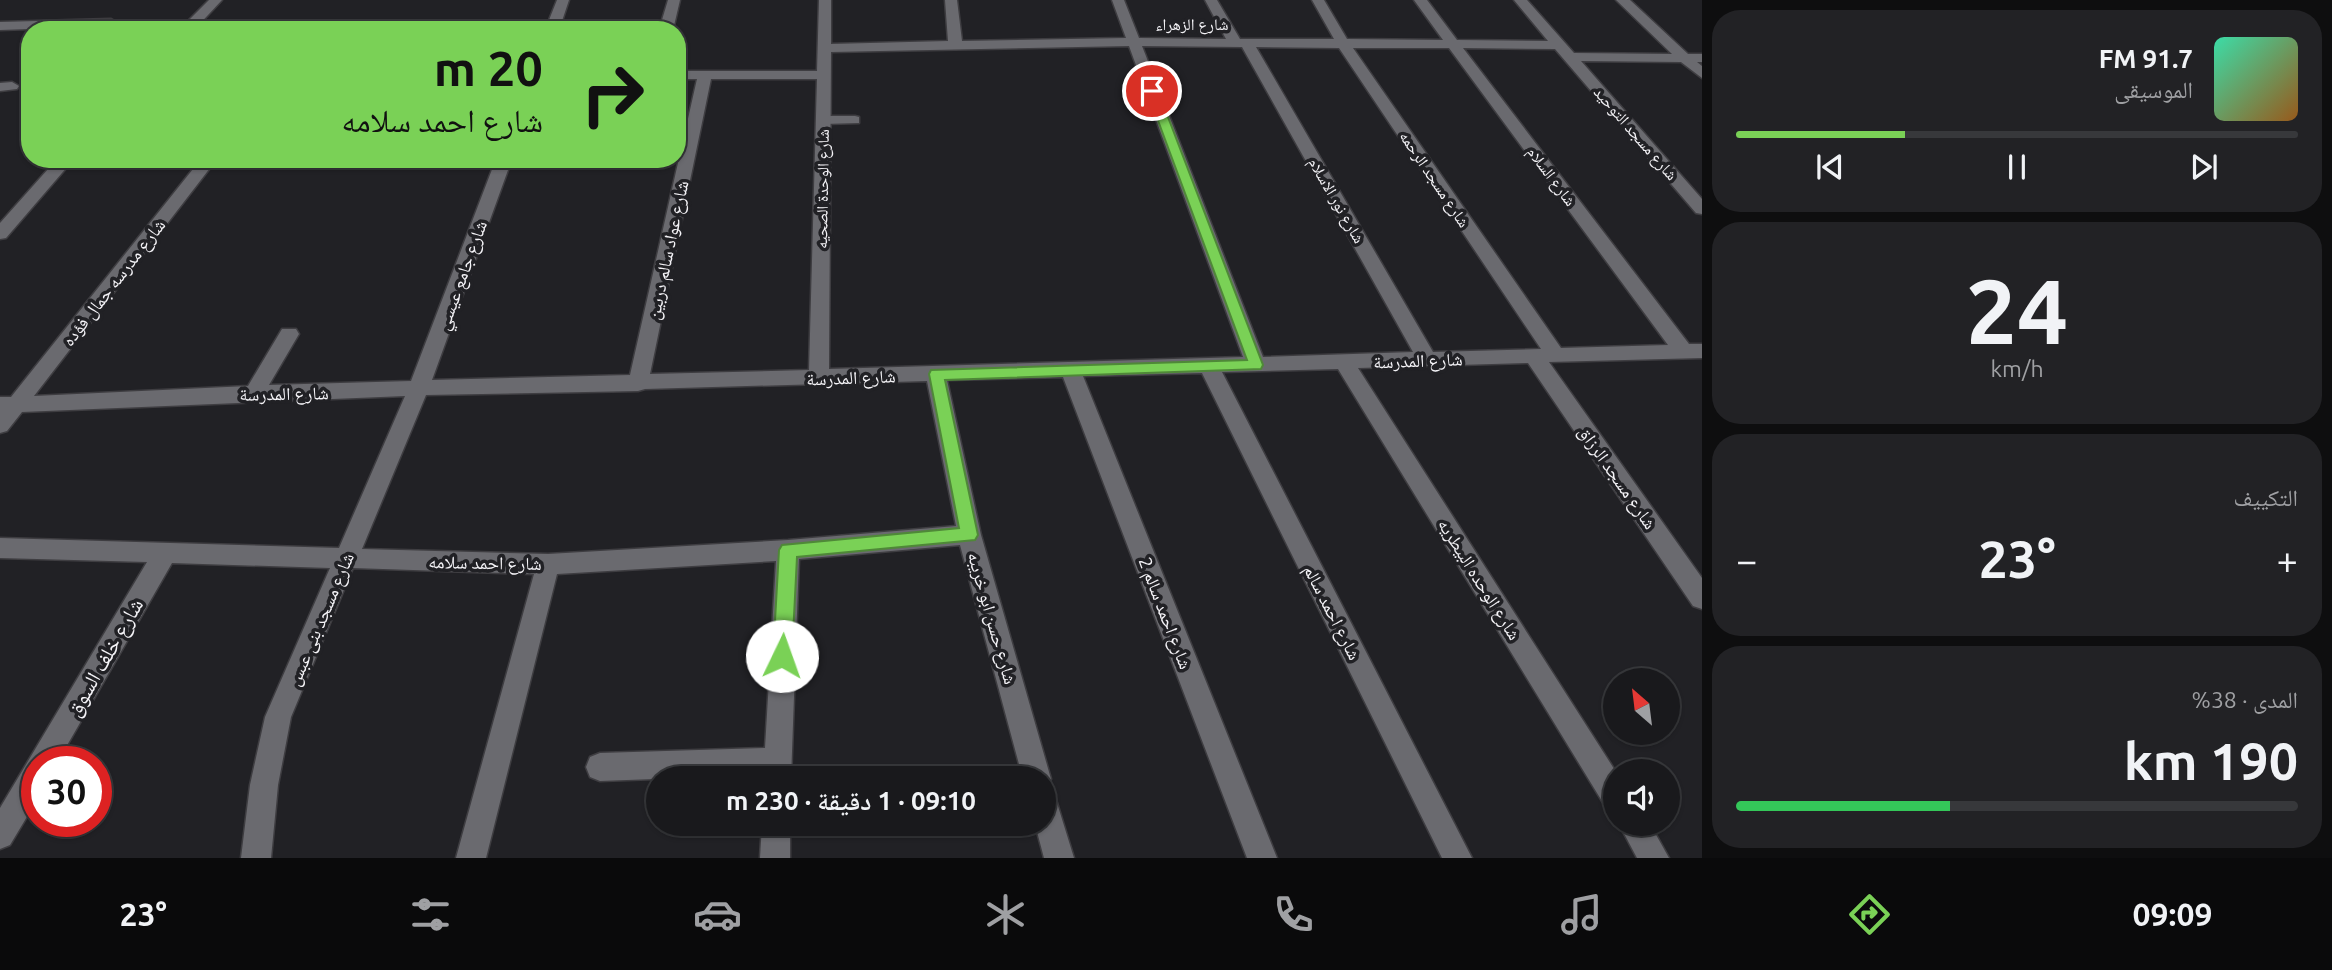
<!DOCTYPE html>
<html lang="ar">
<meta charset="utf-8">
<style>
body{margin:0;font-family:Ubuntu,"Noto Naskh Arabic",sans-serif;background:#222225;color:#f1f3f6;direction:rtl;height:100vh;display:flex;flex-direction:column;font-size:26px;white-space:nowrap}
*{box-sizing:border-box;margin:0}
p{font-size:23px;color:#9fa0a3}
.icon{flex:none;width:38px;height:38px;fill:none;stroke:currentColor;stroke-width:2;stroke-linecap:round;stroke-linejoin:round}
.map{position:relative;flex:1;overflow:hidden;direction:ltr}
.panel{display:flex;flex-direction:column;gap:10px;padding:10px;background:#0e0e0f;width:630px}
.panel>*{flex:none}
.banner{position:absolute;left:21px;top:21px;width:665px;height:147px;border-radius:28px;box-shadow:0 2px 5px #0004,0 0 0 2px #37383b;direction:rtl;background:#7ad156;color:#111;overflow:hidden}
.needle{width:46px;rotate:332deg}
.tools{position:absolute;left:1603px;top:668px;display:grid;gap:14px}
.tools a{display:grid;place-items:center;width:77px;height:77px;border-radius:50%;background:#19191c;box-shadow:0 2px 5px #0004,0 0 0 2px #37383b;font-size:35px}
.speed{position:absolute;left:21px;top:746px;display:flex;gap:14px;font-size:35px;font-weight:700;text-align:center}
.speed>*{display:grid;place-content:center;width:91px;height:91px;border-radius:50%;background:#19191c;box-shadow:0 2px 5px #0004,0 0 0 2px #37383b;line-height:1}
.speed .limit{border:10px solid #d22;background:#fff;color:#111}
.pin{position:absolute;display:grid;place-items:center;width:60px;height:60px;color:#fff;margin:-30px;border:4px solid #fff;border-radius:50%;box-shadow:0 2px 7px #0007}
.me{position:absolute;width:77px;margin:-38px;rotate:3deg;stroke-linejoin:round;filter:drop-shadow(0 0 5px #0008)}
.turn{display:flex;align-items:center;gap:24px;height:147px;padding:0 28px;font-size:32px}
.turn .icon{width:91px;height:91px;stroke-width:2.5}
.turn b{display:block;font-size:49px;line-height:60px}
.big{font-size:52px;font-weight:600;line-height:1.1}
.panel .card{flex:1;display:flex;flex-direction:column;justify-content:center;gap:10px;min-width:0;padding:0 24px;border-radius:28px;background:#222225}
.panel .dial{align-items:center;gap:0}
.dial b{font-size:91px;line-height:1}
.song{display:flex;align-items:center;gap:21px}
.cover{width:84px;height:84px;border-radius:10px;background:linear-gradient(135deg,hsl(160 70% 55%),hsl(30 70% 35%))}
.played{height:7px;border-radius:4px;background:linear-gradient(90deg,#7ad156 30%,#37383b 30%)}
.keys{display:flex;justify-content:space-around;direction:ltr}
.heat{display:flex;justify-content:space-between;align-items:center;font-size:38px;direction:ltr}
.charge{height:10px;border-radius:5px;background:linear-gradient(90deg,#34c759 38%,#37383b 0)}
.trip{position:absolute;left:646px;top:766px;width:410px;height:70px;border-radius:35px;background:#19191c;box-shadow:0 2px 5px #0004,0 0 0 2px #37383b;font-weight:600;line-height:70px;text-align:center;direction:rtl}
.tabs{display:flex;height:112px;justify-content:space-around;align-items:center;background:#0a0a0b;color:#9fa0a3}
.tabs .icon{width:49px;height:49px}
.tabs .active{color:#7ad156}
.tabs b{font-size:32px;color:#f1f3f6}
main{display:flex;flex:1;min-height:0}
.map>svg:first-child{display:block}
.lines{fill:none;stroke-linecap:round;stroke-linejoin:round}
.service-casing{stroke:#3e3d41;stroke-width:3}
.minor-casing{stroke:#3e3d41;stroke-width:3}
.service{fill:#6a6a6f;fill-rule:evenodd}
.minor{fill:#6a6a6f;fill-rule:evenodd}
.route{fill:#7ad156;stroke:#4f8838;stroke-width:2}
.labels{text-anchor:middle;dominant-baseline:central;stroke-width:7;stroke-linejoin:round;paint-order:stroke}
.far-street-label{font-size:16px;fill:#f4f3f7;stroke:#212125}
.street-label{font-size:18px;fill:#f4f3f7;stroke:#212125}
.near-street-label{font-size:21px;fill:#f4f3f7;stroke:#212125}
</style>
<main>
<section class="panel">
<div class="card">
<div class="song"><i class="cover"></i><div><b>91.7 FM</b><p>الموسيقى</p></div></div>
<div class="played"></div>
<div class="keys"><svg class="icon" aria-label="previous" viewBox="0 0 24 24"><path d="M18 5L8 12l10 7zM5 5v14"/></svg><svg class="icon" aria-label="pause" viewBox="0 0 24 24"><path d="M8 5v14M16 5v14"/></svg><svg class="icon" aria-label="next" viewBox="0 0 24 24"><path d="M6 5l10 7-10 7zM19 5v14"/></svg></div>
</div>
<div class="card dial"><b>24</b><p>km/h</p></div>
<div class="card"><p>التكييف</p>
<div class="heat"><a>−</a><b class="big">23°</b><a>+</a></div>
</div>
<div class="card"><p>المدى · 38%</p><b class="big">190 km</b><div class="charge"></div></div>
</section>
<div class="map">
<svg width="1702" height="858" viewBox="0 0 1702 858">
<rect width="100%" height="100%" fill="#212125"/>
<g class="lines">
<defs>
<path id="service" d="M855,116L859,117V123L823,124L817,120L823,116Z"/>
<g id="minor">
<path d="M209,0H222L194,30H179Z"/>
<path d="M557,0H569L559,30H545Z"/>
<path d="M668,0H680L673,30H659Z"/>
<path d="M819,0H831V44L948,41L945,0H957L962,41L1126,38L1112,0H1124L1139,38L1226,39L1205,0H1217L1240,39H1334L1312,0H1324L1347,39L1443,40L1414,0H1427L1457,40L1548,41L1514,0H1527L1574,53L1672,54L1616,0H1630L1688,54H1702V62H1697L1702,66V78L1681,62L1581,61L1702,199V214L1696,213L1555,49L1463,48L1689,344H1702V358L1549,362L1702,578V609L1693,606L1528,363L1358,368L1616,772L1615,810L1605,806L1338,369L1222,372L1472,858H1442L1202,373L1083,376L1277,858H1247L1063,377L947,380L981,535L1051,779L1047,788L1053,790L1074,858H1044L1035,824H1043V779H1023L960,545L799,559L791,779H763V775L600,781L590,777L586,767L590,757L600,753L765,748L776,561L557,574L486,858H456L534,574L353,568L291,717L278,785L271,858H241L250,785L265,717L330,568L172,563L58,761H37V800L10,845L0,849V808L147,562L0,558V538L339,548L405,396L22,412L7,431L0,433V397H11L201,159H217L34,396L248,386L282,329H296L299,334L269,385L411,381L496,159H512L432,380L630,375L697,79H677V71H817ZM1129,46L1243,357L829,369L831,52ZM1142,46L1242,47L1413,352L1263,357ZM1256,47L1339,48L1541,349L1433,352ZM1353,48H1449L1668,345L1561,348ZM711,79H817L809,370L650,374ZM927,381L956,526L788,540L548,554L362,549L426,395L638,391L645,389Z"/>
<path d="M111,19L118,23L116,26L0,30V22Z"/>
<path d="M12,82L19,86L17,89L0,91V83Z"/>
<path d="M57,159H74L6,238L0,239V223Z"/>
<path d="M762,824H790V858H760Z"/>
<path d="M1619,824H1650L1669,858H1637Z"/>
</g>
</defs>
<use href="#service" class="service-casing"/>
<use href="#minor" class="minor-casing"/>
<use href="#service" class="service"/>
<use href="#minor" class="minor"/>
</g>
<path class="route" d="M1152,88L1158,91L1263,365L1261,369L945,380L978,535L975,540L797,557L792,656L789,662L782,665L776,662L773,656L779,550L782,545L959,528L929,374L931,370L1247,360L1147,91Z"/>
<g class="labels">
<g class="far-street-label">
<text x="1192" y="24">شارع الزهراء</text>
<text transform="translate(1636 133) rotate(49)">شارع مسجد التوحيد</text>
<text transform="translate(1552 176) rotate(53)">شارع السلام</text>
<text transform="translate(1435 179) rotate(56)">شارع مسجد الرحمه</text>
<text transform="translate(822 189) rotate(-89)">شارع الوحدة الصحيه</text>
<text transform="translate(1337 200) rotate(60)">شارع نور الاسلام</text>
</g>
<g class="street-label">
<text transform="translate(667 250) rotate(-78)">شارع عواد سالم دربين</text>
<text transform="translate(461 275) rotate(-70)">شارع جامع عيسي</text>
<text transform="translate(113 282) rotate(-52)">شارع مدرسه جمال فؤده</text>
<text transform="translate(1418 360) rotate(-2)">شارع المدرسة</text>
<text transform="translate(851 377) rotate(-2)">شارع المدرسة</text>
<text transform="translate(284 393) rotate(-1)">شارع المدرسة</text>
<text transform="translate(1618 477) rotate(55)">شارع مسجد الرزاق</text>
<text transform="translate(485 562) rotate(1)">شارع احمد سلامه</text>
<text transform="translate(1480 579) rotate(58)">شارع الوحده البيطريه</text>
<text transform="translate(1333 612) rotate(63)">شارع احمد سالم</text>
<text transform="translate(1166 613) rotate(69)">شارع احمد سالم 2</text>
<text transform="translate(993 618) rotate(74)">شارع حسن ابو خريبه</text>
<text transform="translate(320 619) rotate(-67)">شارع مسجد بنى عبس</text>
</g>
<g class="near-street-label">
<text transform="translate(104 657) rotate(-60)">شارع خلف السوق</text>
</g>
</g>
</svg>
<div class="tools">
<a><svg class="needle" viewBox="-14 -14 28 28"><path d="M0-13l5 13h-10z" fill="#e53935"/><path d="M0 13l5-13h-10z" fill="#9fa0a3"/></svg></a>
<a><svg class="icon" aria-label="sound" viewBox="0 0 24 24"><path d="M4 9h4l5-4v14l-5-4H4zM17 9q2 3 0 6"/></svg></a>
</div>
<div class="speed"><div class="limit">30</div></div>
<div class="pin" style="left:1152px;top:91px;background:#d93025"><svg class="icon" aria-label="arrive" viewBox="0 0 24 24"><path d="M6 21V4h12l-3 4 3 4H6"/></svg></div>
<svg class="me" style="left:782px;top:656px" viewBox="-20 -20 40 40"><circle r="19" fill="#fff"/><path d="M0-13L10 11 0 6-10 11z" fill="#7ad156"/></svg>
<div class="trip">09:10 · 1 دقيقة · 230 m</div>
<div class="banner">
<div class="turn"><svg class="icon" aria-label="right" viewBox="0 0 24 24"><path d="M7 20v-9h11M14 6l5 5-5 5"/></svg><div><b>20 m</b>شارع احمد سلامه</div></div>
</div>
</div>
</main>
<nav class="tabs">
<b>09:09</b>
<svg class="icon active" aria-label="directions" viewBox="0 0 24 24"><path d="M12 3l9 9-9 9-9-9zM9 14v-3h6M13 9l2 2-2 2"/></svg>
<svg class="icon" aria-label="music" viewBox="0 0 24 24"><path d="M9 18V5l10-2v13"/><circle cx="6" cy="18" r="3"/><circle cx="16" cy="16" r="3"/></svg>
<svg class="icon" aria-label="phone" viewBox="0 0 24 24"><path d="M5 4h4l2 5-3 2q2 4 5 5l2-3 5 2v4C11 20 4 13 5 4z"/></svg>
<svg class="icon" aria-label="climate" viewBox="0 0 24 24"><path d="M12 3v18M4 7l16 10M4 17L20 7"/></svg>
<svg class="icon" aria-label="car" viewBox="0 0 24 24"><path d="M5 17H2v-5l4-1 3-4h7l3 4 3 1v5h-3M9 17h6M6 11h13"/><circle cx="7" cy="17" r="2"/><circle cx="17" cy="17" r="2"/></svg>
<svg class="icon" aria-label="filters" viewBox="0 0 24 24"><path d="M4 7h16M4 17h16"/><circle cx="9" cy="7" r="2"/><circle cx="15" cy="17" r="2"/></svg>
<b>23°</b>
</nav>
